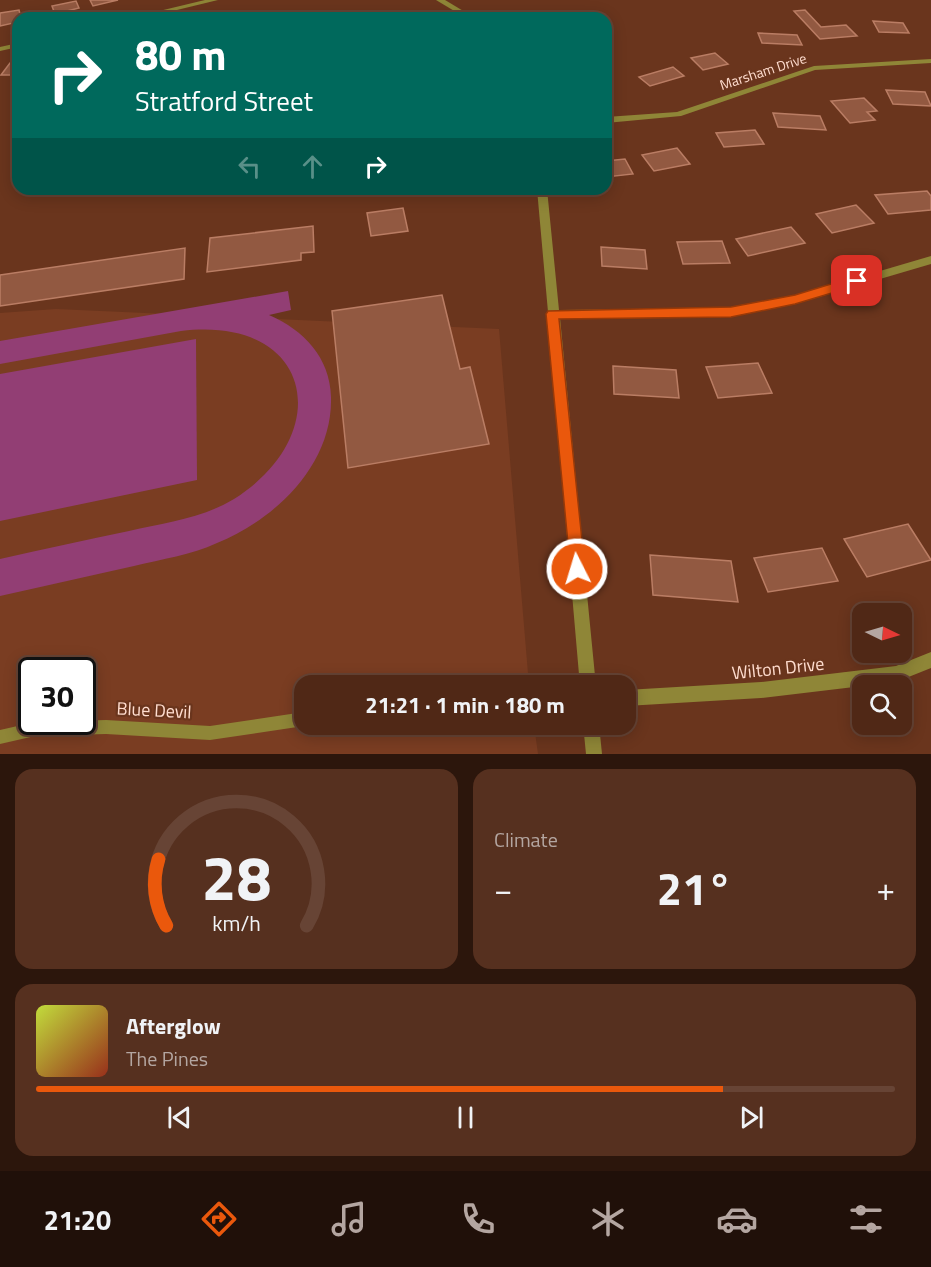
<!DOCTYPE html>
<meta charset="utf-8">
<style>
body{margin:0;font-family:"Titillium Web",sans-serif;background:#56301f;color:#f1f3f6;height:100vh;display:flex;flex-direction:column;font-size:22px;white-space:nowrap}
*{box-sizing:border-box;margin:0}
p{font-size:20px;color:#b4a6a1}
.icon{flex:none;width:33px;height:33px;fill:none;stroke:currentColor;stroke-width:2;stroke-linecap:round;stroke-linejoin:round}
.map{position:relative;height:754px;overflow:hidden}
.sheet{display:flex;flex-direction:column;gap:15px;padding:15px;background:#2c160c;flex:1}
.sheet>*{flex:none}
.banner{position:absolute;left:12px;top:12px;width:600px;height:183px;border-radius:18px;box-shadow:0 3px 15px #0003,0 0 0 2px #674435;background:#00695c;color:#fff;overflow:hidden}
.needle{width:39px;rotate:95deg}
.fabs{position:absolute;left:852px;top:603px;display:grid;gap:12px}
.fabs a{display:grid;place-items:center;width:60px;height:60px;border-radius:12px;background:#502816;box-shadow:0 3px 15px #0003,0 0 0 2px #674435;font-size:30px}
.speed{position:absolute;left:18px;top:657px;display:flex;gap:12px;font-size:30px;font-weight:700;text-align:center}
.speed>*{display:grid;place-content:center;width:78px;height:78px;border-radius:50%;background:#502816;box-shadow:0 3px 15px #0003,0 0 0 2px #674435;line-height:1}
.speed .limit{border:3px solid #111;border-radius:9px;background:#fff;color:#111}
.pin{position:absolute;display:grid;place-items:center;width:51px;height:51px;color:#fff;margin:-26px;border-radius:12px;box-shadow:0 3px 9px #0006}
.me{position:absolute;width:66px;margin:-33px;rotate:355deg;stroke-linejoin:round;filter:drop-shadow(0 0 4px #0008)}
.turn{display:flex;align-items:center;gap:21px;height:126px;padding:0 24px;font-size:27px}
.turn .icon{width:78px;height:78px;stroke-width:2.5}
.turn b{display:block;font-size:42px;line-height:51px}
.lanes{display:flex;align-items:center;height:57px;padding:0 24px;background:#0003;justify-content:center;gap:30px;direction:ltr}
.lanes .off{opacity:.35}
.big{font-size:45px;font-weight:700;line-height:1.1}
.sheet .card{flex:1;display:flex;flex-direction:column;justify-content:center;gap:9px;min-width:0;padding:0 21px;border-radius:18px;background:#56301f}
.sheet .dial{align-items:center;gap:0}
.dial svg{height:156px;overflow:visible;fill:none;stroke:#674435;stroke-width:7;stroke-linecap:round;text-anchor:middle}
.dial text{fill:#f1f3f6;stroke:none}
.song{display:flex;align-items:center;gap:18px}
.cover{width:72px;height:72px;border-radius:9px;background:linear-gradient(135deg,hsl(70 70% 55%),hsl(10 70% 35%))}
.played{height:6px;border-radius:3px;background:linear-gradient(90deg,#ea580c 80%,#674435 80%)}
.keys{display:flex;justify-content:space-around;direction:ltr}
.heat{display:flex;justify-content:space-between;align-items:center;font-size:33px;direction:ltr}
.sheet .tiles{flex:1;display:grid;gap:15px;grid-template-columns:1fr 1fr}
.card:last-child{grid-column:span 2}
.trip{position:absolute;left:294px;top:675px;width:342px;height:60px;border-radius:18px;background:#502816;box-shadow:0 3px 15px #0003,0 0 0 2px #674435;font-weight:700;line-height:60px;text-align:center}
.tabs{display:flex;height:96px;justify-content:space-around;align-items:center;background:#201009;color:#b4a6a1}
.tabs .icon{width:42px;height:42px}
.tabs .on{color:#ea580c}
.tabs b{font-size:27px;color:#f1f3f6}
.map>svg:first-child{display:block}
.built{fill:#7a3d22;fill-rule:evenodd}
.green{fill:#923e74}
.building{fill:#925941;stroke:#ba7d64;stroke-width:1.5}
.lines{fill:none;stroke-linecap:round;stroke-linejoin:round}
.lane{fill:#8f8637;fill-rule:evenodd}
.street{fill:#8f8637;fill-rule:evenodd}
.route{fill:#ea580c;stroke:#983908;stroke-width:1.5}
.labels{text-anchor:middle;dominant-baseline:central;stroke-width:4.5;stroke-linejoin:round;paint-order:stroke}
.far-street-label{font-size:14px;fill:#ffddcf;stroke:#6a351d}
.near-street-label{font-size:18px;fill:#ffddcf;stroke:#6a351d}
</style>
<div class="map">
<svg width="931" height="754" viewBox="0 0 931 754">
<rect width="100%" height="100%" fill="#6a351d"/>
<path class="built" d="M56,309L499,329L529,685L304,686V724L534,725L538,754H0V313ZM32,670H82V722H32Z"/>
<g class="green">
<path d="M288,291L291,310L269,315C304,330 330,358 331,397C333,464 276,519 217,543C191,555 162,559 134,566C89,576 45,586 0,596V559C43,549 86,540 129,531C164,523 203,518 234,499C337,434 313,315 181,331L0,364V341Z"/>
<path d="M196,339L197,480L0,521V374Z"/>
</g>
<g class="building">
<path d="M90,0H118L93,6Z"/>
<path d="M76,1L79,8L55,14L52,6Z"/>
<path d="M19,10L20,14L31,11L33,18H18V22L0,26V13Z"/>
<path d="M805,10L821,27L846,25L857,36L820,39L794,11Z"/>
<path d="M873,21L903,23L909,33L879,32Z"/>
<path d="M758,33L797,35L802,45L762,43Z"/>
<path d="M715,53L728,64L703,70L691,58Z"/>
<path d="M10,63H18V75H1Z"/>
<path d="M673,67L684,76L650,86L639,77Z"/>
<path d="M886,90L925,92L931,106L893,104Z"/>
<path d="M864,98L877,111L867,112L875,120L850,123L831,101Z"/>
<path d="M773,113L820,116L826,130L778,127Z"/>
<path d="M755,130L764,144L724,147L716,133Z"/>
<path d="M677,148L690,164L654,171L642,155Z"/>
<path d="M625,159L633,174L606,177V161Z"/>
<path d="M927,191L931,196V210L888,214L875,195Z"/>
<path d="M856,205L874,223L832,233L816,214Z"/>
<path d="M403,208L408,231L371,236L367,213Z"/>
<path d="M313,226L314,252L301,253V260L207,272L210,238Z"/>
<path d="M791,227L805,243L748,256L736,239Z"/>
<path d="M722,241L730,263L683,264L677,242Z"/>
<path d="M601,247L645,250L647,269L602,266Z"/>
<path d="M185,248L184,279L0,306V275Z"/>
<path d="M442,295L460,369L470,367L489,444L348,468L332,311Z"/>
<path d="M758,363L772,393L718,398L706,367Z"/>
<path d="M613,366L676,370L679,398L614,394Z"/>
<path d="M908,524L931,560L867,577L844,539Z"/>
<path d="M822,548L838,581L768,592L754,558Z"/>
<path d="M650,555L731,561L738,602L653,595Z"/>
</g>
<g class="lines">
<path class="lane" d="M304,712V724H308L304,726L210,740L106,734L35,736L0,744V730L35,722L106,720L210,726Z"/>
<g class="street">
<path d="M205,0H218L144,18H130Z"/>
<path d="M436,0H445L475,18H466Z"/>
<path d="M18,43V47L0,51V47Z"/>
<path d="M931,59V63L815,70L681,116L606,123V117L677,112L814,66Z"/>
<path d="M537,189H547L559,310L731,308L795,296L931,256V264L795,304L731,316L560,318L596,686H580L548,317L546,314L548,312Z"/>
<path d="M931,652V668L896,682L761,698L626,706V690L761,682L896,666Z"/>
<path d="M583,724H599L602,754H586Z"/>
</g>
</g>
<path class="route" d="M857,276L863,281L862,284L795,304L731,317L559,319L585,569L583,575L577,577L571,575L546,314L548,311L731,307L795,295Z"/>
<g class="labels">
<g class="far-street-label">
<text transform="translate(763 71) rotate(-18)">Marsham Drive</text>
</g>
<g class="near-street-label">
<text transform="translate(778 668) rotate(-6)">Wilton Drive</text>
<text transform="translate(154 710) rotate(3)">Blue Devil</text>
</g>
</g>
</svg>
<div class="fabs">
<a><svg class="needle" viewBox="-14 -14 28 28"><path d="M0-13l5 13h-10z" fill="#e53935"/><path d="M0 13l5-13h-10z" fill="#b4a6a1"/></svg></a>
<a><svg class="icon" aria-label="search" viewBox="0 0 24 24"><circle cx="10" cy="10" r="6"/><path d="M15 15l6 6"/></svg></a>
</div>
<div class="speed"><div class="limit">30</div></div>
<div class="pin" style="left:857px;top:281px;background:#d93025"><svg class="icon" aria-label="arrive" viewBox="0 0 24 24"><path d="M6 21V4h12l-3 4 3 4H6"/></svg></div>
<svg class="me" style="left:577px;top:569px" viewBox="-20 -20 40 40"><circle r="17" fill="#ea580c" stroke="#fff" stroke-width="3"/><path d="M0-11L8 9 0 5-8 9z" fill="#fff"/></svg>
<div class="trip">21:21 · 1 min · 180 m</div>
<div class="banner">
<div class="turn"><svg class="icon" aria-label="right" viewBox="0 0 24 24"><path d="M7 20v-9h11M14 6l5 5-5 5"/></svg><div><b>80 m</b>Stratford Street</div></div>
<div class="lanes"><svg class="icon off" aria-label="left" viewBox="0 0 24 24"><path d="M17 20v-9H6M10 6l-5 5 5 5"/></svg><svg class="icon off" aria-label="ahead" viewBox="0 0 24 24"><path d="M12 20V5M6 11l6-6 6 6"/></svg><svg class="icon" aria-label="right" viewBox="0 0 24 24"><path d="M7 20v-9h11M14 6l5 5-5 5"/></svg></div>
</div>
</div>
<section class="sheet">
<div class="tiles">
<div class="card dial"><svg viewBox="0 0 100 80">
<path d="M14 69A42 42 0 1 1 86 69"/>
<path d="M14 69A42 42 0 0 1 10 35" stroke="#ea580c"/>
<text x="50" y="56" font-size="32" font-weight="700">28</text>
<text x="50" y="72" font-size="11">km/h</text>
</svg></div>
<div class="card"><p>Climate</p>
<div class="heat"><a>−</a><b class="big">21°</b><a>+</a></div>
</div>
<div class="card">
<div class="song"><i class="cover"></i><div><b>Afterglow</b><p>The Pines</p></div></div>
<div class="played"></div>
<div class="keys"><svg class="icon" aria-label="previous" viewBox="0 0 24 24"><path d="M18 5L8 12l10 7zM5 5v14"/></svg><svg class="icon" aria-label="pause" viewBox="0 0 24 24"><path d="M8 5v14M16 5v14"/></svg><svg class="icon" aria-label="next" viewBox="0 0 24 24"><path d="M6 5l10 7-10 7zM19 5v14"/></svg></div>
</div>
</div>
</section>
<nav class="tabs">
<b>21:20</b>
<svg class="icon on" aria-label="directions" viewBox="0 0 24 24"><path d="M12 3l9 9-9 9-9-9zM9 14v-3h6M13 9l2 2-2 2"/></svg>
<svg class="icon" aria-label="music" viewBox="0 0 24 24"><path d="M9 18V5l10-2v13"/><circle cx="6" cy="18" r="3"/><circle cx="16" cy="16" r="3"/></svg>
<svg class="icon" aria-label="phone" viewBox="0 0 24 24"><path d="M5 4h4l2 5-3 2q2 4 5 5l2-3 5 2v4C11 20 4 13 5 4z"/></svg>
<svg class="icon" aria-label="climate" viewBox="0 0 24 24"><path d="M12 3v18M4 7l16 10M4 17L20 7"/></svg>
<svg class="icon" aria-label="car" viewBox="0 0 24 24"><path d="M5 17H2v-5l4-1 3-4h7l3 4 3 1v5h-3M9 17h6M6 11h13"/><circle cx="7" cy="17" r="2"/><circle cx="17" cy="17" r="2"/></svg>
<svg class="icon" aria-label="filters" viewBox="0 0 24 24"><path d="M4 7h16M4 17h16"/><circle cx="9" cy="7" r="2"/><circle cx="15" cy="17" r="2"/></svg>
</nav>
